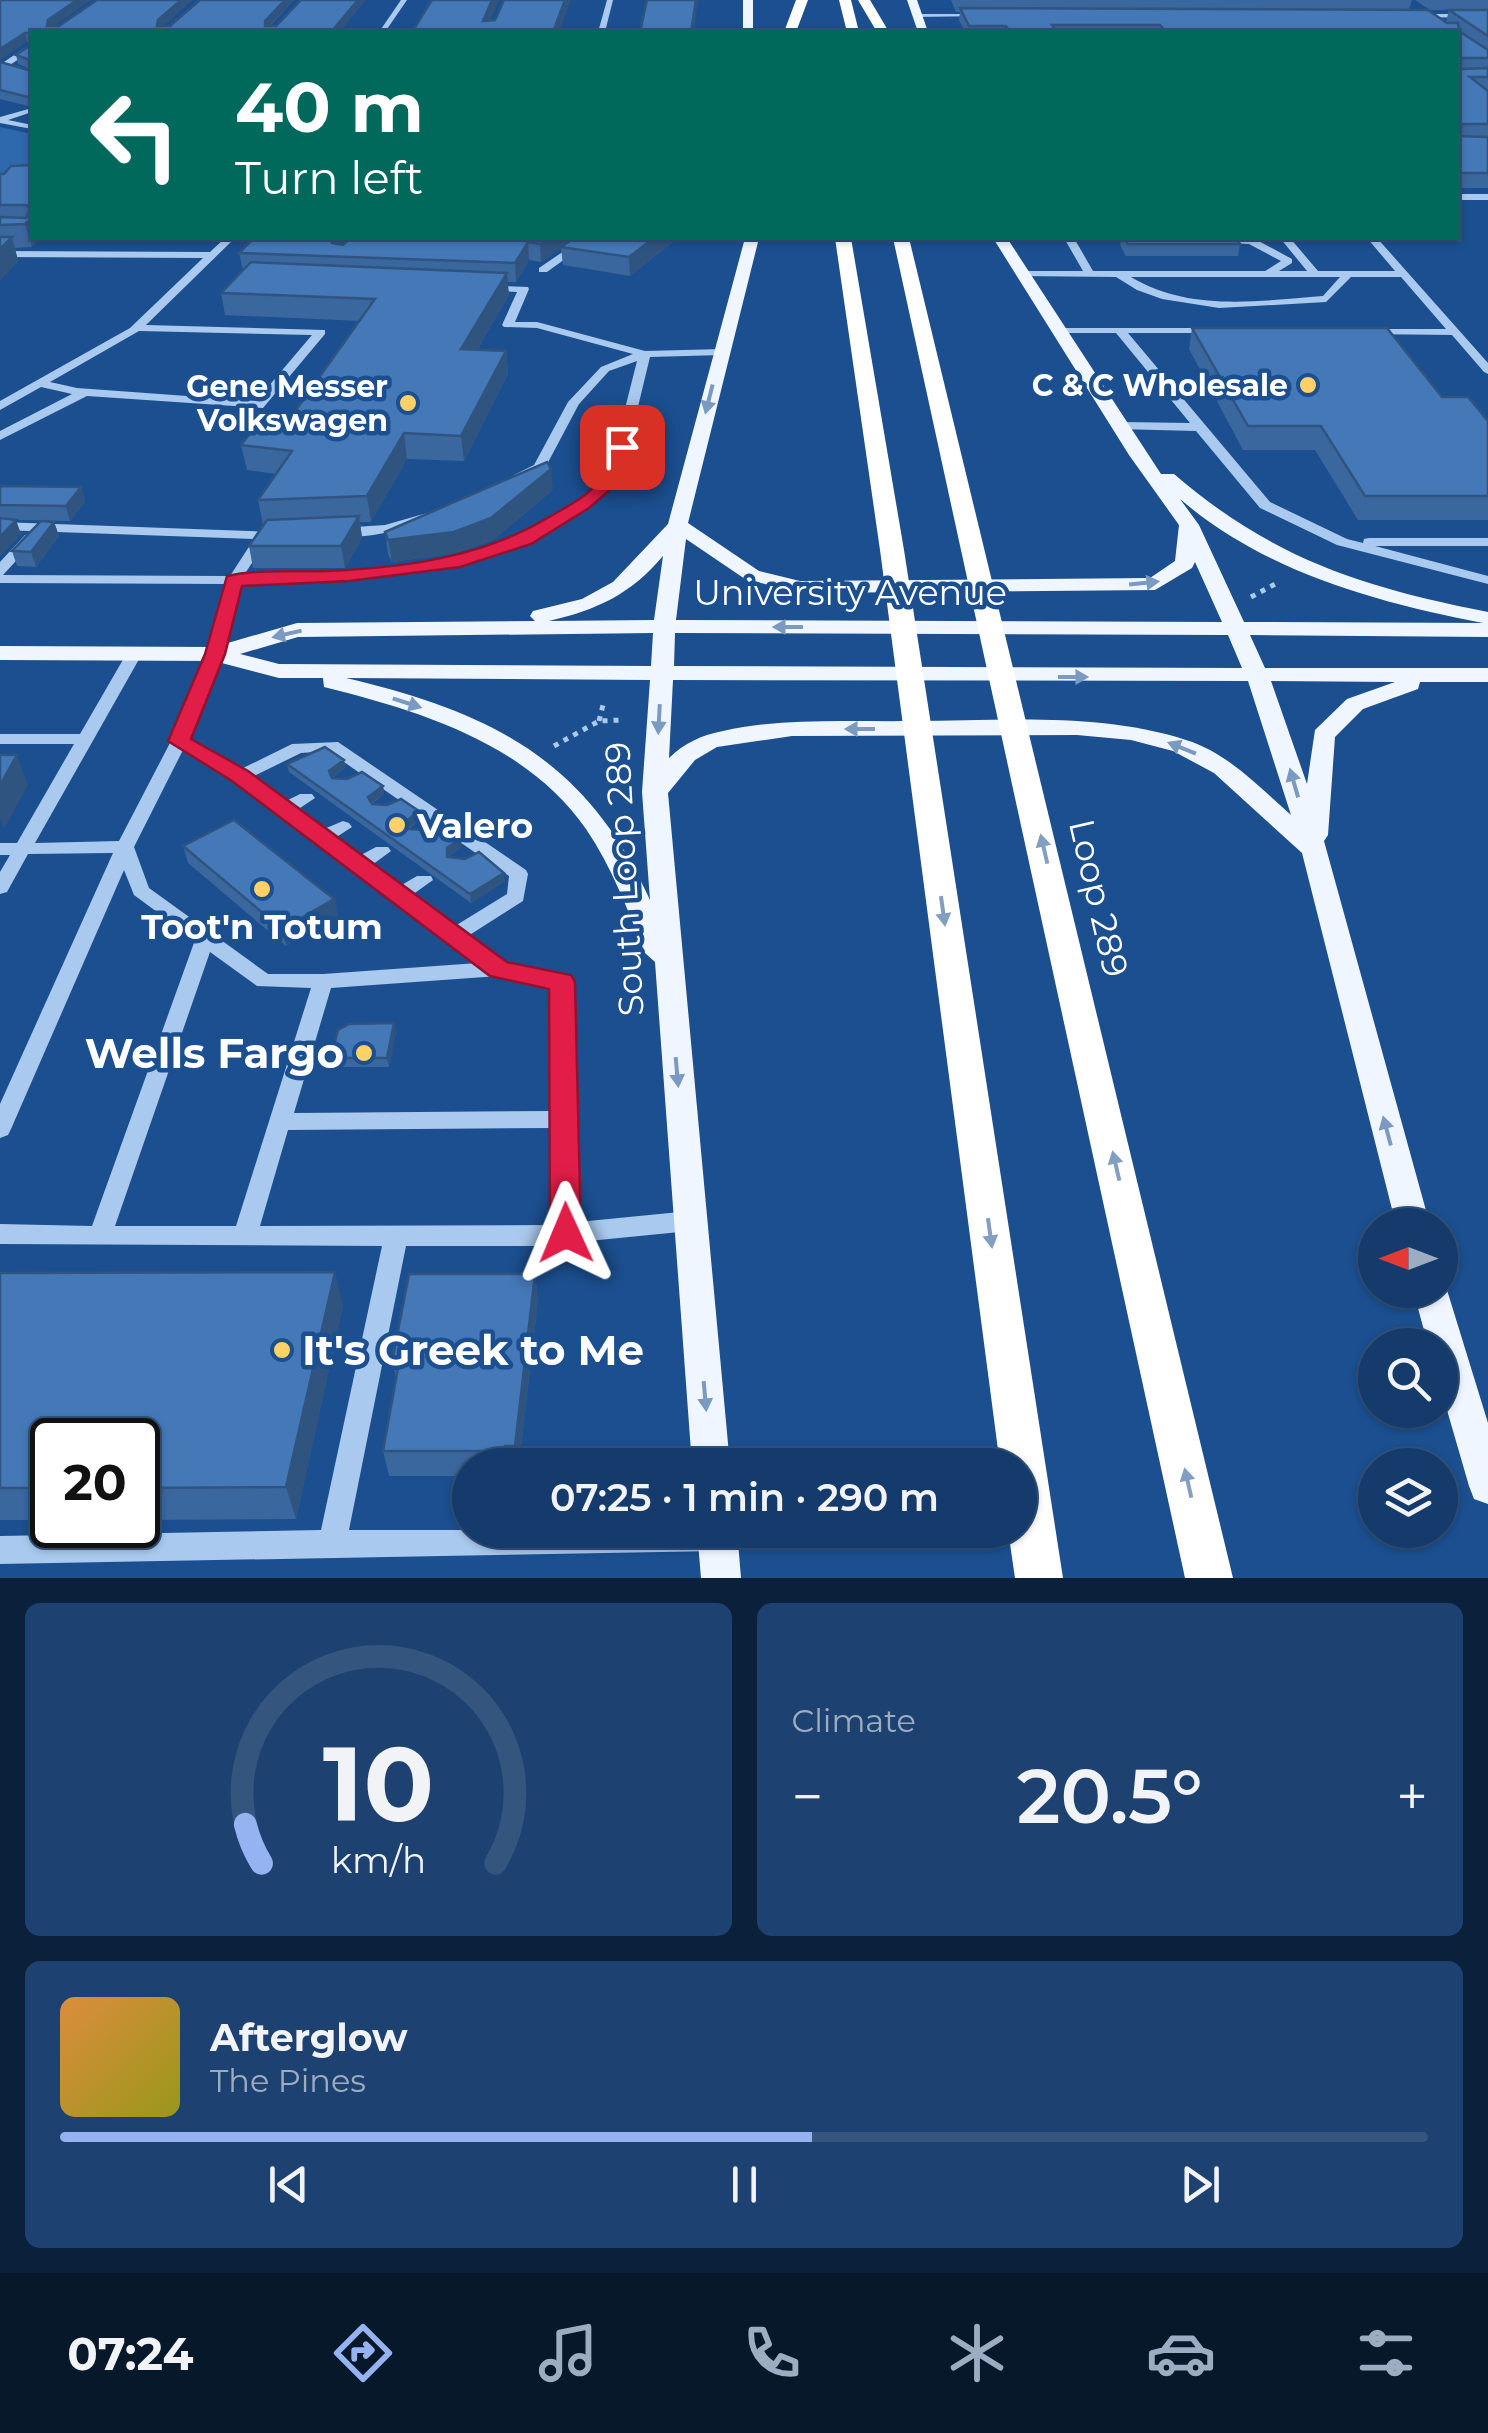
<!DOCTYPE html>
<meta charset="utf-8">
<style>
body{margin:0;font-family:Montserrat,sans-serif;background:#1d4271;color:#f1f3f6;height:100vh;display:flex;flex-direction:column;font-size:38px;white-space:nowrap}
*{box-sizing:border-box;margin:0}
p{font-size:32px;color:#9dadc1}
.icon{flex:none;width:55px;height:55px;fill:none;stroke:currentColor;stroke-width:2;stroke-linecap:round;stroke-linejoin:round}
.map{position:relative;height:1578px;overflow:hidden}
.panel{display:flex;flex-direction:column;gap:25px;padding:25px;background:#0b203b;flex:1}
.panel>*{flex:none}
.top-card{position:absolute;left:30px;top:30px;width:1430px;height:210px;border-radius:0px;box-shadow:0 2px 8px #0004,0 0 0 2px #33557e;background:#00695c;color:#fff;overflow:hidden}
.needle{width:65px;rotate:270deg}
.buttons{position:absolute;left:1358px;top:1208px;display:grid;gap:20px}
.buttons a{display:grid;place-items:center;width:100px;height:100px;border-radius:50%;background:#143b6b;box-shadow:0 2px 8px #0004,0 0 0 2px #33557e;font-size:50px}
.speed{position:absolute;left:30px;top:1418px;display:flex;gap:20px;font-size:50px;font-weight:700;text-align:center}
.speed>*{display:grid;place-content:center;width:130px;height:130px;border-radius:50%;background:#143b6b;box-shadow:0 2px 8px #0004,0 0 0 2px #33557e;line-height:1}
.speed .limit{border:5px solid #111;border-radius:15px;background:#fff;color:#111}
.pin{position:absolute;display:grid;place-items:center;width:85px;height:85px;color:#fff;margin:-42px;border-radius:20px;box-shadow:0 5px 15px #0006}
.me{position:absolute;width:110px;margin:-55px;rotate:359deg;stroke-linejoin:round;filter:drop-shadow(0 0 8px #0008)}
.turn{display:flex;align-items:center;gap:35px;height:210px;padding:0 40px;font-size:45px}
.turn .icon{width:130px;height:130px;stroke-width:2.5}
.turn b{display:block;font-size:70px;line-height:85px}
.big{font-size:75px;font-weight:600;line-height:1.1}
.panel .card{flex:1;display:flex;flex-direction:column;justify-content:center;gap:15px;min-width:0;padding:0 35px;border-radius:15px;background:#1d4271}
.panel .dial{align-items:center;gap:0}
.dial svg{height:260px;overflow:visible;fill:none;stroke:#33557e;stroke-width:7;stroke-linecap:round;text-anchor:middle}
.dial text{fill:#f1f3f6;stroke:none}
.song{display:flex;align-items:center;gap:30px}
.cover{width:120px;height:120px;border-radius:15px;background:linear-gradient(135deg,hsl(30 70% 55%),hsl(60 70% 35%))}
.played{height:10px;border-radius:5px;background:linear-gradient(90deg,#95b2f1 55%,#33557e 55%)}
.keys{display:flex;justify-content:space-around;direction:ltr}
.heat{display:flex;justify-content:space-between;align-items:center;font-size:55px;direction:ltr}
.panel .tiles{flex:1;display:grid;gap:25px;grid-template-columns:1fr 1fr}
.card:last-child{grid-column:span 2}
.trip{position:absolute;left:452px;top:1448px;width:585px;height:100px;border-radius:50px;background:#143b6b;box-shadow:0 2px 8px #0004,0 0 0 2px #33557e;font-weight:600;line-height:100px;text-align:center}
.tabs{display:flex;height:160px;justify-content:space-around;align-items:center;background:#08182b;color:#9dadc1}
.tabs .icon{width:70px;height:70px}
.tabs .selected{color:#95b2f1}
.tabs b{font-size:45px;color:#f1f3f6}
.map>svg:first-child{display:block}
.green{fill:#2e69ad}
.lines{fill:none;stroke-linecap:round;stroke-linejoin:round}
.path{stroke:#a9c9ee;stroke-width:5;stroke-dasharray:5 6;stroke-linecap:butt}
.minor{fill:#a9c9ee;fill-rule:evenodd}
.major{fill:#f0f6ff;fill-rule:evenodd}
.highway{fill:#fff;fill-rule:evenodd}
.wall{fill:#3a679d}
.shaded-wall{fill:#305480}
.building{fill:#4478b7;stroke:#305480;stroke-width:2.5}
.oneway{fill:#7b9ac1}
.oneway2{fill:#829ec1}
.route{fill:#e11d48;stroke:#92132f;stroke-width:2.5}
.poi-dot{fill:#ffd166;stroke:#1b4f8f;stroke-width:4}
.labels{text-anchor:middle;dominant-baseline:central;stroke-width:9;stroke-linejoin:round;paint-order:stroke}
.far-poi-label{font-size:30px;font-weight:bold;fill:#fff;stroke:#1b4f8f;text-anchor:end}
.street-label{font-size:35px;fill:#fff;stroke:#1b4f8f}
.poi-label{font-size:35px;font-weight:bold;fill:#fff;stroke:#1b4f8f;text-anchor:start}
.near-poi-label{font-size:42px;font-weight:bold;fill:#fff;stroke:#1b4f8f;text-anchor:end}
</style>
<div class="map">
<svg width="1488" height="1578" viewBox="0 0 1488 1578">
<rect width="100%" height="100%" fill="#1b4f8f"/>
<path class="green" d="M0,127L32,134V185H0Z"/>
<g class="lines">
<g class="path">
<path d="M1251,597L1279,582"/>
<path d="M599,721L603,705"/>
<path d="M554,746L599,721L622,720"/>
</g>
<g class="minor">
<path d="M401,0H407L385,32H379Z"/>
<path d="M607,0H613L605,32H598Z"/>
<path d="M917,14H983L986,16L915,17Z"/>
<path d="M1414,14H1488V18L1412,17Z"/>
<path d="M29,45H32V50L10,65L32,73V77L1,68V64Z"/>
<path d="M32,108V112L8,120L32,125V129L0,123V117Z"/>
<rect x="1458" y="194" width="30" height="6"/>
<path d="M225,238H235L146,325L325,330V334L263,408L87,396L0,440V431L72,394L41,387L0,410V401L130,328L203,258L0,257V251L210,252ZM139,331L312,335L256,401L77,388L50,382Z"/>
<path d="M583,238H594L547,272H539V268Z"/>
<path d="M1064,238H1074L1093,271H1265L1281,261L1249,244L1216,242L1212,238L1255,239L1292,259V263L1279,271H1307L1280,238H1290L1318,271H1395L1367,238H1377L1488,363V374L1484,372L1452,335L1363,334V330L1367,329H1446L1401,277H1351L1326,302L1219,308L1162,299L1137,290L1116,277L1017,276L1016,274L1021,271H1083ZM1131,277H1340L1323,296C1258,301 1189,312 1131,277Z"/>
<path d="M1094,238H1149L1150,239L1145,242L1099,241Z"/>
<path d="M481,285L528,287L529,289L515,322H537L645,351L722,349L728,352L722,355L650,357L621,477L588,508L530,543L460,565L349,580L240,584L223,654L188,739L241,769L292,744L338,742L526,870L528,874L523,901L468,936L505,963L562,975L569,977L572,982L578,1222L690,1211L698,1214L702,1221L698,1228L690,1231L538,1246H406L349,1530H728L731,1537L727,1547L717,1551L0,1564V1536L321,1530L382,1246L0,1244V1224L92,1226L195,940L134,895L124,870L11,1129L8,1135L0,1138V1104L113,853L28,854L7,892L0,894V872L10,855H0V843H17L74,744H0V734H80L128,651H140L142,654L35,843L119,841L171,741L207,654L226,584L0,583V562L25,535L30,534L37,538L3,575L230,576L254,539L0,530V522L274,532L276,535L268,539L244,575L349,572L458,557L520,537L578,502L608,476L637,361L609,371L579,404L544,470L524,481H514V475L534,465L568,402L601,367L633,354L537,328L504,327L502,325L517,292L485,290L480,287ZM183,750L234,780L478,963L323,974H268L149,888L134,847ZM328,751L509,876L507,894L455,926L412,895L433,880L431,876H417L400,886L372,865L391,851L388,847H376L359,856L335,838L352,827L349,823L343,821L324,829L297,810L315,798L312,794H300L286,801L252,777L301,753ZM210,952L257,986L311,988L236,1226H115ZM499,976L552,987L553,1111L294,1113L331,988ZM553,1128L554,1225L260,1226L288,1130Z"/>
<path d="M1053,328H1220V332L1216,333H1128L1270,502L1347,539L1363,543L1364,539L1369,538H1488V546H1375L1488,576V584L1337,545L1260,508L1196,431L1117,429V423L1121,422L1190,423L1116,333H1057L1053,332Z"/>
<path d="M427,513L432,514V520C408,527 355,545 333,532L340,528L385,525Z"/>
</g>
<g class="major">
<rect x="743" y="0" width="10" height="32"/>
<path d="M907,0H917L928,32H918Z"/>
<path d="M745,238H759L688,523L759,571L800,581L1150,578L1175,561L1179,525L1129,455L993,238H1007L1161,474H1174C1273,559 1362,587 1488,612V637L1250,635L1265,668H1488V682H1420L1418,689L1363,709L1335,737L1328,835L1324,841L1430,1225H1396L1302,853L1214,773L1173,751L1131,740L1077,735L792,736L717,747L695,760L668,793L730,1465H692L655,962L645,953C628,911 612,867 586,829C526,743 420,711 324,687L323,678H279L214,661L0,660V646L214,647L297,623L535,621L530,616L533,611L582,599L613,582L668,524ZM1180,499C1265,572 1375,602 1483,623L1244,622L1199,525ZM686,539L745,579L800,593L1155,590L1192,568L1195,562L1222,622L676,620ZM663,556L654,620L549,621C597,610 631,594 663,556ZM653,633L651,666L279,664L240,654L298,637ZM675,633L1228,635L1242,668L674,666ZM346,678L650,680L642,792L650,900C587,760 491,712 346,678ZM673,680L1248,681L1291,815C1259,787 1228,753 1186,740C1098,712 1004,721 913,721C850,722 785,717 723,731C702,735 684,743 669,758ZM1271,681L1395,682L1347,699L1315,730L1307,784Z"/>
<path d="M1440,1279L1447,1290L1488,1423V1504L1474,1499L1469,1486L1440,1386V1345H1428L1413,1290H1440Z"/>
<path d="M697,1530H737L741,1578H701Z"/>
</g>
<g class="highway">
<path d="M796,0H808L796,32H784Z"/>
<path d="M839,0H851L859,32H847Z"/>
<path d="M858,0H870L889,32H877Z"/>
<path d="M835,238H851L904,550L1063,1578H1015L1008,1530H1020V1465H1000L880,550Z"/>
<path d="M893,238H909L1233,1578H1185Z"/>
</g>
</g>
<g class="wall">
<path d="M0,0L54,26H59L192,0L163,26H170L200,0H294L270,26L340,32H32V107L0,99V62L32,70L18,64L16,55L32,44V42H27Z"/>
<path d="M951,0H1412L1409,9L1446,22L1449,10H1430L1415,0H1488V188H1458V32H965L959,20L960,12H956Z"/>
<path d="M32,165V247L15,248L18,261L0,280V174H4Z"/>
<path d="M350,238H678L630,276L563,265L561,248L541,262L529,260L516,282H507L509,295L477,350L506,351L508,374L464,461L407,459L371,522H360L362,538L345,568H253L249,546L263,525L258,500L276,474L247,470L241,445L291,417L360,321L225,315L221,293L243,270L239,253L343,245Z"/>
<path d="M1122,238H1236L1240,244L1238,256H1126L1120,245Z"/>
<path d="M1192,328L1442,397L1488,421V520H1358L1315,450H1243L1189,349Z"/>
<path d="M0,486L81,487L85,502L70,521L15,520L21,534L0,556Z"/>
<path d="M553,490L493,540L457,553L392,562L388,554L385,532Z"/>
<path d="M54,522L59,536L36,567L17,566L12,551Z"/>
<path d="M344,760L345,768L332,778L383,786L384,794L372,804L419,811L420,819L409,829L462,847L448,857L505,881L471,903L289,772L287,764Z"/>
<path d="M183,846L334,899L338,916L286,946L188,863Z"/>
<path d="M396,1032L389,1067H333L331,1058Z"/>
<path d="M0,1273L343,1305L296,1519L138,1520V1440H52V1520H0Z"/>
<path d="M535,1274L538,1300L519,1465H470V1476H389L383,1451L396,1378L392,1362Z"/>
</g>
<g class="shaded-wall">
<path d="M77,0H91L50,29L47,26L48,20Z"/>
<path d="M181,0H192L160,29L159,32L158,20Z"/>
<path d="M285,0H294L266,29L265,21Z"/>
<path d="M358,0H366L340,32H331Z"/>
<path d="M492,0H499L486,32L483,21Z"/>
<path d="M565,0H571L559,32H553Z"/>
<path d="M696,0H698L694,32H691Z"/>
<path d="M25,33L27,42L0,60V49Z"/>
<path d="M32,217V238H41L32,247L25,224Z"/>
<path d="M12,237L18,261L0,280V249Z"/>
<path d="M331,238H348L334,256Z"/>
<path d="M549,238H577L541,262L540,244Z"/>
<path d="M654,238H678L630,276L629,257Z"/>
<path d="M528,242L529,260L516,282L515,263Z"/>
<path d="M507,273L509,295L464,372L461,349Z"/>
<path d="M506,351L508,374L464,461L461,436Z"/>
<path d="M404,433L407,459L371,522L367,496Z"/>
<path d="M551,469L553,490L493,540L457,553L392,562L388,540Z"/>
<path d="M81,487L85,502L70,521L66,506Z"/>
<path d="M359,516L362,538L345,568L341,546Z"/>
<path d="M16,520L21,534L0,556V537Z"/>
<path d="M54,522L59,536L36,567L31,552Z"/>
<path d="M17,755L28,785L4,829L0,818V785Z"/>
<path d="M344,760L345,768L330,779L329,771Z"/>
<path d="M383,786L384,794L369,805L368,797Z"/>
<path d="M419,811L420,819L406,830L405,822Z"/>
<path d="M460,839L462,847L448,857L447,848Z"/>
<path d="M504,873L505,881L471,903L470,894Z"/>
<path d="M334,899L338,916L286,946L282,929Z"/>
<path d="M394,1023L396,1032L389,1067L387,1058Z"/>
<path d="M335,1272L343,1305L296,1519L286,1487Z"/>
<path d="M535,1274L538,1300L519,1465H518L515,1446Z"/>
</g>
<g class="building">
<path d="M0,0H77L48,20L47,26H59L97,0H181L158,20L157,26H170L200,0H285L265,21V26H276L301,0H358L331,32H32V61L16,55L32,44V33H25L0,49Z"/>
<path d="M432,0H492L483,21L495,20L504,0H565L553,32H412Z"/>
<path d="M647,0H696L691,32H640Z"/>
<path d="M960,8L1428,10L1447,23H1458L1459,31L1488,50V58H1461L1458,66L1462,69L1488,68V77H1470L1488,91V124H1462L1459,136L1488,137V173H1458V32H1166L1160,25H1052L1057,32H1010L1006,26H969Z"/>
<path d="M1449,10H1488V36Z"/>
<path d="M0,62L32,71V64V98L0,90Z"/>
<path d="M32,165V217L25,224L0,225V217L26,218L30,208L26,205H0V174H4L11,166Z"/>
<path d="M0,237H12L0,249Z"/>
<path d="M254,238H331L332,243L343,245L350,238H549L540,244L528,242L515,263L239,253Z"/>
<path d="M574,238H654L629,257L561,247Z"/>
<path d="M1124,238H1236L1240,244H1128Z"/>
<path d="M251,262L507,273L461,349L506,351L461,436L404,433L367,496L258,500L292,451L241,445L264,416L291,417L375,299L221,293Z"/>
<path d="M1192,328H1387L1442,397H1468L1488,421V496H1365L1321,426H1248Z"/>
<path d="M547,462L551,469L491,518L454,532L388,540L385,532Z"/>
<path d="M0,486L81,487L66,506L0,505Z"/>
<path d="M359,516L341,546H249L267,520Z"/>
<path d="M0,518L16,520L0,537Z"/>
<path d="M41,521L54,522L31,552L12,551Z"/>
<path d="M325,747L344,760L329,771L332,778L347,779L362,772L383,786L368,797L372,804L387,805L401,799L419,811L405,822L409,829L424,830L438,823L460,839L447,848V857L465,859L479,852L504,873L470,894L287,764Z"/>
<path d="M0,755H17L0,785Z"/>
<path d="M234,820L334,899L282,929L183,846Z"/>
<path d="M394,1023L387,1058H331L338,1030L349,1024Z"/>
<path d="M335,1272L286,1487L138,1488V1440H52V1488H0V1273Z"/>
<path d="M409,1274H535L515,1446H505V1451H383L399,1362H392Z"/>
</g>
<defs><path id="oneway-solid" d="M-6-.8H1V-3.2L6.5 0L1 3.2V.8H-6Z" transform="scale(2.5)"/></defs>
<g class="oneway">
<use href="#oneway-solid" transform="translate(709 399) rotate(104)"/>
<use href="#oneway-solid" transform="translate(1144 583) rotate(-6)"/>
<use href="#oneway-solid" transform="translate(788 627) rotate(-180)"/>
<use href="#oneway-solid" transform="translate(287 634) rotate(167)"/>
<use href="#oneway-solid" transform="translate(1073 677)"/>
<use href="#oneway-solid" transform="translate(407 703) rotate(18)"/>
<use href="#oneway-solid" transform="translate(659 719) rotate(93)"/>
<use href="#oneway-solid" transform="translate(860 729) rotate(180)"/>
<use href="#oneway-solid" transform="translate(1182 748) rotate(-158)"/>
<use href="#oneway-solid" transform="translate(1294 783) rotate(-106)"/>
<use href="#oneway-solid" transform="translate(677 1072) rotate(85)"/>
<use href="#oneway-solid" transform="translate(1387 1131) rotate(-105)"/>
<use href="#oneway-solid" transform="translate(705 1396) rotate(85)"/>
</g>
<g class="oneway2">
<use href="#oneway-solid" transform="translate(1044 849) rotate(-103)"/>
<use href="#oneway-solid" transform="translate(943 911) rotate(82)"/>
<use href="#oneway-solid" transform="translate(1116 1166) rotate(-103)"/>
<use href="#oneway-solid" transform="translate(990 1233) rotate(82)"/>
<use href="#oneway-solid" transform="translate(1188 1483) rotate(-103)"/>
</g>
<path class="route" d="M622,442L630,447L620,481L589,508L531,544L460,567L349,581L242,586L225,654L191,739L248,771L507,962L571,975L575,982L581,1233L577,1242L566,1246L555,1242L550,1233L549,989L490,976L232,781L168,741L205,654L227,576C258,569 295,572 327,571C404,568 483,557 549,517C586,496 602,489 613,447Z"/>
<g class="poi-dot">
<circle cx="1308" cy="385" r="10"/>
<circle cx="408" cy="403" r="10"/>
<circle cx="397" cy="825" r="10"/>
<circle cx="262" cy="889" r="10"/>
<circle cx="364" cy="1053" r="10"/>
<circle cx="282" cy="1350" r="10"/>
</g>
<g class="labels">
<g class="far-poi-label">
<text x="1288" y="385">C &amp; C Wholesale</text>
<text x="388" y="386">Gene Messer<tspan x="388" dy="34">Volkswagen</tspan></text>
</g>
<g class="street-label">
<text x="850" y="592">University Avenue</text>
<text transform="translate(624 879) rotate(-93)">South Loop 289</text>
<text transform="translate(1099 898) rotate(77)">Loop 289</text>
</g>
<g class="poi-label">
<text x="417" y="825">Valero</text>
<text x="262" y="926" text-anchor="middle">Toot'n Totum</text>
</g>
<g class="near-poi-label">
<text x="344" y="1053">Wells Fargo</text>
<text x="302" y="1350" text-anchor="start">It's Greek to Me</text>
</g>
</g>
</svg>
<div class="buttons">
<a><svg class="needle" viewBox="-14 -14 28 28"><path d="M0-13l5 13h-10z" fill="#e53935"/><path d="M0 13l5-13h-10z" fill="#9dadc1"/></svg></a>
<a><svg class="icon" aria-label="search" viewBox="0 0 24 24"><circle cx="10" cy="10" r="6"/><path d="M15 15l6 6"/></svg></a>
<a><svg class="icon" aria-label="layers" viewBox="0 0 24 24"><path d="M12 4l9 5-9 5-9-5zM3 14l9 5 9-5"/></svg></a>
</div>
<div class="speed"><div class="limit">20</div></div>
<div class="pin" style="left:622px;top:447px;background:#d93025"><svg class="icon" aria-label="arrive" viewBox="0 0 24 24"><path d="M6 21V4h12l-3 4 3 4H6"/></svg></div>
<svg class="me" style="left:566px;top:1233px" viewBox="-20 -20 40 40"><path d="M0-17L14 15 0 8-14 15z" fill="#e11d48" stroke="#fff" stroke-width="4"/></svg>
<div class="trip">07:25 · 1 min · 290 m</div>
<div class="top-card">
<div class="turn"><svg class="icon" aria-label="left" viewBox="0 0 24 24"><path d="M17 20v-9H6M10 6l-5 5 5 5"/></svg><div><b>40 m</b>Turn left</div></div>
</div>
</div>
<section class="panel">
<div class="tiles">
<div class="card dial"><svg viewBox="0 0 100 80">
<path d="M14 69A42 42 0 1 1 86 69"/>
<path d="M14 69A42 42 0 0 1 9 57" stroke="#95b2f1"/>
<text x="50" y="56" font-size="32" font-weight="700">10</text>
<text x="50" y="72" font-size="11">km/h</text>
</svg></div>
<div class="card"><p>Climate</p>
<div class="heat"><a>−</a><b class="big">20.5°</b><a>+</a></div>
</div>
<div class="card">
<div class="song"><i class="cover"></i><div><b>Afterglow</b><p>The Pines</p></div></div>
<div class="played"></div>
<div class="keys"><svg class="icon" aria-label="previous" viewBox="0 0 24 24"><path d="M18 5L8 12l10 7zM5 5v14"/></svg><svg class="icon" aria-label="pause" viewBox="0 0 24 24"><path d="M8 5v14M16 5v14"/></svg><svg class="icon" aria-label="next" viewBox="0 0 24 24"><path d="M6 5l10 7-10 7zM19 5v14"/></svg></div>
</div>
</div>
</section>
<nav class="tabs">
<b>07:24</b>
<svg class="icon selected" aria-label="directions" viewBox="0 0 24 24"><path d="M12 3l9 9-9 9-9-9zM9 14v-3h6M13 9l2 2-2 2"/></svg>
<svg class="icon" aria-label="music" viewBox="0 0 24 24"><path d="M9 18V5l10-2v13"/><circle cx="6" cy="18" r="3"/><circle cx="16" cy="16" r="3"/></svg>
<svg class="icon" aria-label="phone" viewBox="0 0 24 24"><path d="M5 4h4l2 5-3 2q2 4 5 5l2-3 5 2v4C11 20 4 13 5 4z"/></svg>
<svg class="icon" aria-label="climate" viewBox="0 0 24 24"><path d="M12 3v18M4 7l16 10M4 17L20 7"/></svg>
<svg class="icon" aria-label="car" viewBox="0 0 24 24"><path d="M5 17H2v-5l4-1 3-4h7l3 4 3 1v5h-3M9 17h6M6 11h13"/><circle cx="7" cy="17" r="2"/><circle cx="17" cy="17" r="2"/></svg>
<svg class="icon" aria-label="filters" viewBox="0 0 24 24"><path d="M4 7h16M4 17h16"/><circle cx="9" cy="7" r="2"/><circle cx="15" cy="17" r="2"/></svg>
</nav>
